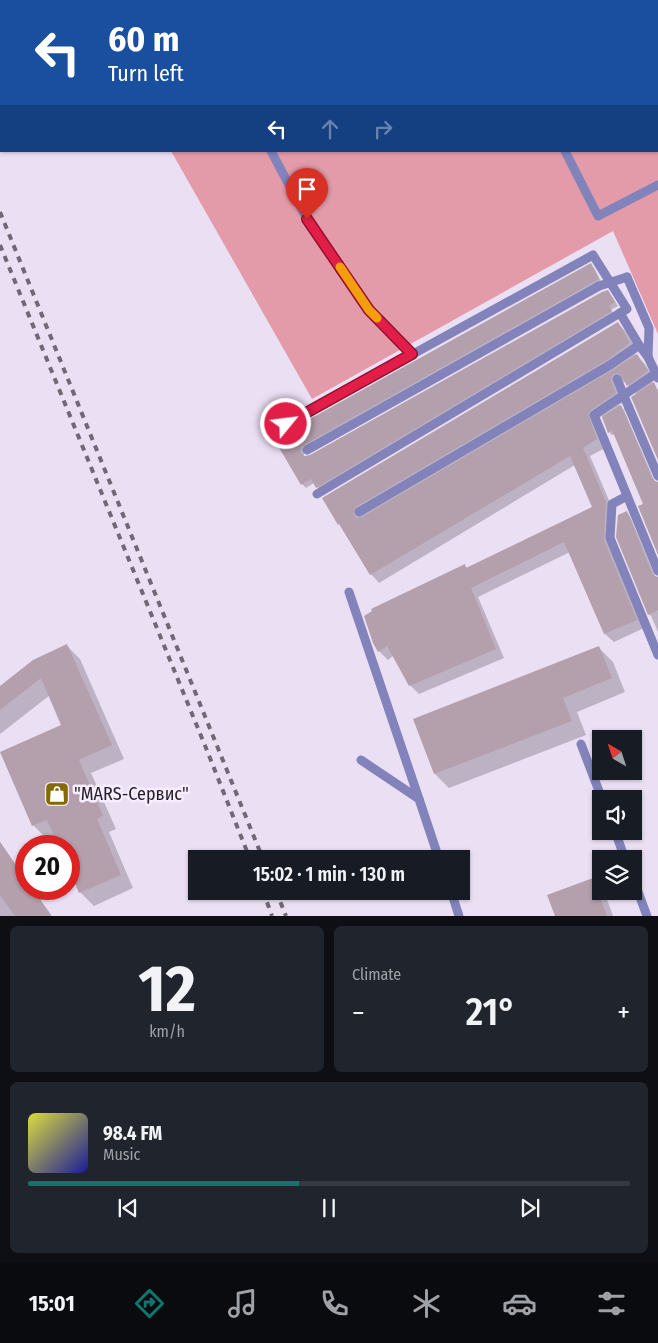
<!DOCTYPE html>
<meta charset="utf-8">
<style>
body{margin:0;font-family:"Fira Sans Condensed",sans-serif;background:#20242c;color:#f1f3f6;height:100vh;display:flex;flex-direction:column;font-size:19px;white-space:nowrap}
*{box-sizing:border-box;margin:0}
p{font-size:16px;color:#9ea1a6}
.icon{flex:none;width:28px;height:28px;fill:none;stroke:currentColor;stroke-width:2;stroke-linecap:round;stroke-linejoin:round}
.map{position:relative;height:916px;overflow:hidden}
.panel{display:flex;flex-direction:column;gap:10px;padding:10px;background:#0d0f14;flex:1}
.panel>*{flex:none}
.top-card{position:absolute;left:0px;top:0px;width:659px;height:152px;box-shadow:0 1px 4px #0004;background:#1a4fa0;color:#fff;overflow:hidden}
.needle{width:32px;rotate:321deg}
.fabs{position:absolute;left:592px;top:730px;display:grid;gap:10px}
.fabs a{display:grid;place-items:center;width:50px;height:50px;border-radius:0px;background:#171b24;box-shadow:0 1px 4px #0004;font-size:25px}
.speed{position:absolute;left:15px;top:835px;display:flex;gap:10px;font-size:25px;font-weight:700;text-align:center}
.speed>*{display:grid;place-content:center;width:65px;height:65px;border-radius:50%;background:#171b24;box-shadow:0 1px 4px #0004;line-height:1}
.speed .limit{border:8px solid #d22;background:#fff;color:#111}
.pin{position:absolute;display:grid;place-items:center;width:42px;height:42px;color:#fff;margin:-51px -21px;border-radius:50% 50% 50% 0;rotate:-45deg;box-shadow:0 0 5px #0007}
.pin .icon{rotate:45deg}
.me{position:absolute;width:55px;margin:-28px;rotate:61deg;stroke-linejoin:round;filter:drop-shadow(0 0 4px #0008)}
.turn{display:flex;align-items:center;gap:18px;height:105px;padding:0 25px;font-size:22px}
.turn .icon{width:65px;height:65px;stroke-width:2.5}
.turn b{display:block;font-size:35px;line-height:42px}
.lanes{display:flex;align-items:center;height:48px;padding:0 25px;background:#0003;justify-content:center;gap:25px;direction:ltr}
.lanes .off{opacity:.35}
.big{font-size:38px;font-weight:600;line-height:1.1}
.panel .card{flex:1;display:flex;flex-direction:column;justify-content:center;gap:8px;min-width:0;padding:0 18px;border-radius:8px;background:#20242c}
.panel .dial{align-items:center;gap:0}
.dial b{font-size:65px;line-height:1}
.song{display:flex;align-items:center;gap:15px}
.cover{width:60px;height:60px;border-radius:8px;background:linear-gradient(135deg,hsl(60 70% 55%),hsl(240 70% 35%))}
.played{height:5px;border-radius:2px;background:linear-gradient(90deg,#0f766e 45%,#363941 45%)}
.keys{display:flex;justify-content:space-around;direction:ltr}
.heat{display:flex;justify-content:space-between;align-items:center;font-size:28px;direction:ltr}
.panel .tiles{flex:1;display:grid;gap:10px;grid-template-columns:1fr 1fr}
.card:last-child{grid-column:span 2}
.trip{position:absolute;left:188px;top:850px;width:282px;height:50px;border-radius:0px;background:#171b24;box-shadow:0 1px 4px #0004;font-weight:600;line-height:50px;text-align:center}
.tabs{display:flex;height:80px;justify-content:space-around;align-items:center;background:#090b0e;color:#9ea1a6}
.tabs .icon{width:35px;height:35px}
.tabs .active{color:#0f766e}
.tabs b{font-size:22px;color:#f1f3f6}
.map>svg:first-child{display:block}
.green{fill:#e39ba9}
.shadow{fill:#0003}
.building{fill:#b49fad}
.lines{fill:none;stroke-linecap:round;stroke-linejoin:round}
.service{stroke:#8283bb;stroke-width:9}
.rail{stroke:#706975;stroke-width:4;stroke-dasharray:6 6;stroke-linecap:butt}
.service-bridge{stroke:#8283bb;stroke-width:9}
.route-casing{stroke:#92132f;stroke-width:12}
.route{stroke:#e11d48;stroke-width:9}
.slow{stroke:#f59e0b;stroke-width:9}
.labels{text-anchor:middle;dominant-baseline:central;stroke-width:5;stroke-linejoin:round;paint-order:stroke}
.poi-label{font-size:18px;fill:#242027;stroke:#f7edfe;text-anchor:start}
</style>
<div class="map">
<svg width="658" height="916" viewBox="0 0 658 916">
<rect width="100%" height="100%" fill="#ebdff4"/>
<path class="green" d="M107,0H658V334L613,231L312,399L171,151H658V1H107Z"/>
<g class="shadow">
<path d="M590,265L594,268L602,283L304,451V457H310L611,295L618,306L611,310L614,315L320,490L314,483L306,488L302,484L276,439Z"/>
<path d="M618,323L626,332L638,352L635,354L645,364L655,380L652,382L658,390V457L637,395L628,385L626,381L621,383L624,402L619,405L624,410L655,482L658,483V551L644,505L615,434L612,435L609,432L602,416L599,418L605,448L590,456L614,512L612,550L644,628L614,642L605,634L570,552L478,597L504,658L419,694L410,685L394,655L388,660L379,651L374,643L465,566L468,569L593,507L575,465L379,583L371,574L324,499Z"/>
<path d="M626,512L630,516L656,578H658V632L651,616L649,614Z"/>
<path d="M67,646L80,659L124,759L91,773L116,829L109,832L133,888L94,906L80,892L69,866V846H60L55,835L47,839L34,826L1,752L63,726L50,695L0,734V687Z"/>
<path d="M599,648L613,662L625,692L577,712L586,735L449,788L435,774L414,720Z"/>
<path d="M0,842L26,879V889H33L52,916H0V895L1,894L0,892Z"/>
<path d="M593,879L601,888V891H604L613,916H556Z"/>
</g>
<g class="building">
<path d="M591,263L599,279L304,445L301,447V453L304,456L310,455L602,292L608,290L615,302L609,306L612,311L316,488L311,479L301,485L274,439Z"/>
<path d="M618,322L630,343L607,360L356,507L353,513L356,518L362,517L613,370L637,354L648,371L627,386L620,374L617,373L612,375L611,381L616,393L591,410L588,414L597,439L583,448L606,502L604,540L637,620L604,634L564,542L471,588L496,649L409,686L387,646L378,652L373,643L364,616L372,611L371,609L465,564L466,568L592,507L570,456L370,575L339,524L338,525L322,498Z"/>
<path d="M654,382L658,392V460L631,397Z"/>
<path d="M621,405L652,478L655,481L658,482V555L638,506L643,504L612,430L608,433L602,417Z"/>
<path d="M627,511L652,573L655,576L658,577V610L648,615L616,537L618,515Z"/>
<path d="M67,644L112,745L79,760L103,816L97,819L121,875L79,893L69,869V846H59L47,820L32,826L0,752L61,725L41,678L0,710V686L33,660Z"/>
<path d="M599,646L612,678L563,698L572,721L434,774L413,719Z"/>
<path d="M0,842L26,880V889H33L51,916H15L0,895Z"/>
<path d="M593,878L607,916H555L547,895Z"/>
</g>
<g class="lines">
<g class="service">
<path d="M203,0L204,1"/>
<path d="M488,0V1"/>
<path d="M473,1L475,0"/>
<path d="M271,151L307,219L369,309L412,355"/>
<path d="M565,151L598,216L658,185"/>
<path d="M627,277L649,328L648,357"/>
<path d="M658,372L594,415L658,571"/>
<path d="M629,408L658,476"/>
<path d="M286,424L593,255L627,309L620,313L639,345L648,357L658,378"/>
<path d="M307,450L599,286"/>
<path d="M317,494L620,313"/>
<path d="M627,496L612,504L610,538L658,655"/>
<path d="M359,512L610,365L639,345"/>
<path d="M349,592L419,799"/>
<path d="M581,744L602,799"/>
<path d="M361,760L419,799L439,859"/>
<path d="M615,831L625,859"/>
<path d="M634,881L647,916"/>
<path d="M451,891L459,916"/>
</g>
<g class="rail">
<path d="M0,212L263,859"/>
<path d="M0,245L206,748L250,859"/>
<path d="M263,891L272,916"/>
<path d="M276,891L286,916"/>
</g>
<g class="service-bridge">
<path d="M599,286L627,277"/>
<path d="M617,379L629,408"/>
</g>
</g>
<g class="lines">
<defs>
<path id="route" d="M286,424L412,354L369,310L307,219"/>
</defs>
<use href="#route" class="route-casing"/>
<use href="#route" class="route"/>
<path class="slow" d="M340,267L369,310L377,318"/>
</g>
<defs>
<symbol id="shop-square" viewBox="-11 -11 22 22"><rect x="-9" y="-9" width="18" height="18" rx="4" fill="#856903" stroke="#f7edfe"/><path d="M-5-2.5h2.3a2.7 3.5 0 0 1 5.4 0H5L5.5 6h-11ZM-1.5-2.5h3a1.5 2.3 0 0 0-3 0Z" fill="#fff"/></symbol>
</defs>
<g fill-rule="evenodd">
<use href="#shop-square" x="43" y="780" width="28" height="28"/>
</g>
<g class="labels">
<g class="poi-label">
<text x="74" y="794">"MARS-Сервис"</text>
</g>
</g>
</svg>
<div class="fabs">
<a><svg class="needle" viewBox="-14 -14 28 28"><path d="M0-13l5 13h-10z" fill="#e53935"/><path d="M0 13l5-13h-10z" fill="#9ea1a6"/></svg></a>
<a><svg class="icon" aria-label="sound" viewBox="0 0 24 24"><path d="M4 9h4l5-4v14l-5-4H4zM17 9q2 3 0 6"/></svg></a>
<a><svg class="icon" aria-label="layers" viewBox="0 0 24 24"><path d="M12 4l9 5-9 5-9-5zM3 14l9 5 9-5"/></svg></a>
</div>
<div class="speed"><div class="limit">20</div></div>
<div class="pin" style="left:307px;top:219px;background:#d93025"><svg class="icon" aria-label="arrive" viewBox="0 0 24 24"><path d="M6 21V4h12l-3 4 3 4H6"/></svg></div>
<svg class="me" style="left:286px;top:424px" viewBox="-20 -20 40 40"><circle r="17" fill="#e11d48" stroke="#fff" stroke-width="3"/><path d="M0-11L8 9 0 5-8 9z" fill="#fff"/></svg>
<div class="trip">15:02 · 1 min · 130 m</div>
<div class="top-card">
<div class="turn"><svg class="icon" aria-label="left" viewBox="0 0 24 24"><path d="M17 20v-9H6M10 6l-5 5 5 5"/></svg><div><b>60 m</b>Turn left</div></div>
<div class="lanes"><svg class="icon" aria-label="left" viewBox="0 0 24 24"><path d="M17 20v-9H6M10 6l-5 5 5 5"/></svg><svg class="icon off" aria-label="ahead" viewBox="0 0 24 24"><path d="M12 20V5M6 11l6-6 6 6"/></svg><svg class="icon off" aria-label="right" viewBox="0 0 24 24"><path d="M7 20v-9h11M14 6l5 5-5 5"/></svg></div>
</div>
</div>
<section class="panel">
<div class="tiles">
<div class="card dial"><b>12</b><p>km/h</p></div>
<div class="card"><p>Climate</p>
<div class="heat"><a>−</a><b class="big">21°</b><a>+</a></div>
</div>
<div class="card">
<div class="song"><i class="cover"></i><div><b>98.4 FM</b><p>Music</p></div></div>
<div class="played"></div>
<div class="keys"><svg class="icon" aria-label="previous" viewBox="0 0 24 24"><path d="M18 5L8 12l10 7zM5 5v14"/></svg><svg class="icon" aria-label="pause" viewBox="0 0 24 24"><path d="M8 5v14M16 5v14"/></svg><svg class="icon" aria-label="next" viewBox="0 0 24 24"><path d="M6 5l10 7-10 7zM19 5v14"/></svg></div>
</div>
</div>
</section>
<nav class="tabs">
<b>15:01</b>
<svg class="icon active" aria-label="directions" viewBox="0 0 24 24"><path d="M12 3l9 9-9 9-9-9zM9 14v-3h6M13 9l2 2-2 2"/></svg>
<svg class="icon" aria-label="music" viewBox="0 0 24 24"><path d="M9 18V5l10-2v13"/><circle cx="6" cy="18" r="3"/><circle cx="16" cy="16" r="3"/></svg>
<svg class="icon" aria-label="phone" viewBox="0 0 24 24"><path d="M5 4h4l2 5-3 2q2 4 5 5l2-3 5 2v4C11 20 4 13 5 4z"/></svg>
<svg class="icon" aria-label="climate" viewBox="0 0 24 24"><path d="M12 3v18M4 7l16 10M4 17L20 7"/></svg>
<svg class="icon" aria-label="car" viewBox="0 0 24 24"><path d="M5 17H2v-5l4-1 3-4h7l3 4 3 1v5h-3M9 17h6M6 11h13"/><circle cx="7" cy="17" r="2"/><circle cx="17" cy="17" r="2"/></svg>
<svg class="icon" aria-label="filters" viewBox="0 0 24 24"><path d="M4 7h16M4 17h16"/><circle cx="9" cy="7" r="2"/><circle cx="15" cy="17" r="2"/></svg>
</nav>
